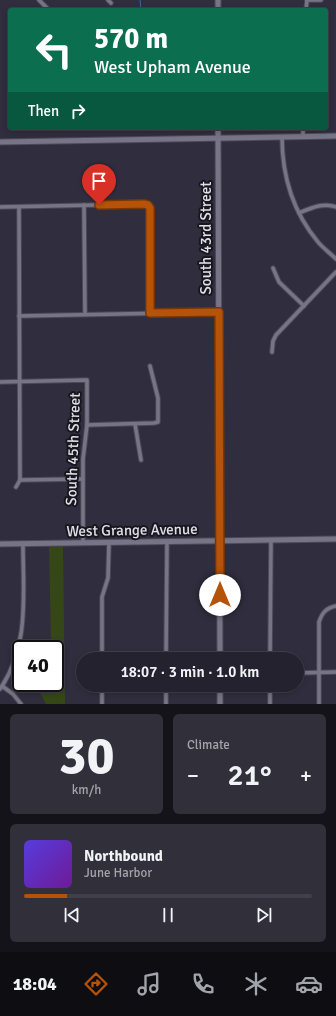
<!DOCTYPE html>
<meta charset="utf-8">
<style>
body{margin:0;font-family:Signika,sans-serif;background:#302f3a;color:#f1f3f6;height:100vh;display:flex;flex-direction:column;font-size:15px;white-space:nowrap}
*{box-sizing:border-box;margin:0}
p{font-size:13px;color:#a3a4aa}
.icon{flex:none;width:22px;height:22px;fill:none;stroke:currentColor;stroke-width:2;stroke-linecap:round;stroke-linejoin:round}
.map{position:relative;height:704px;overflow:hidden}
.side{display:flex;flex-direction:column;gap:10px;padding:10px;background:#141319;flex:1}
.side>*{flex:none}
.top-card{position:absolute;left:8px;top:8px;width:320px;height:122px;border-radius:4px;box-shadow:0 2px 6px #0003,0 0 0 1px #413f4a;background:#0b6e4f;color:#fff;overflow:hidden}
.speed{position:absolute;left:12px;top:640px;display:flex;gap:8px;font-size:20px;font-weight:700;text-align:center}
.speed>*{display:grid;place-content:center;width:52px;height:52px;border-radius:50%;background:#24222e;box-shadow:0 2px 6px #0003,0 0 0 1px #413f4a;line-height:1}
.speed .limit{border:2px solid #111;border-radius:6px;background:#fff;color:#111}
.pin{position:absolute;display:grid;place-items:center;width:34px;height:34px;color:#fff;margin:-41px -17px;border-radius:50% 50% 50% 0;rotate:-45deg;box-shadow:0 0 4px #0007}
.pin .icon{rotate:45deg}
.me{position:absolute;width:44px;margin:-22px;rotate:0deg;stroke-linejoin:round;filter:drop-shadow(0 0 3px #0008)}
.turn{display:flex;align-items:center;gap:14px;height:84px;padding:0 20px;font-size:18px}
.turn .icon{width:52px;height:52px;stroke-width:2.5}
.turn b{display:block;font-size:28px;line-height:34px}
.then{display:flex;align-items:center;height:38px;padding:0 20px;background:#0003;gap:8px;font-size:15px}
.big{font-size:30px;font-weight:600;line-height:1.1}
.side .tile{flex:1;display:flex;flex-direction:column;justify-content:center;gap:6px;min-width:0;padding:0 14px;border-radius:6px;background:#302f3a}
.side .dial{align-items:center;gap:0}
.dial b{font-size:52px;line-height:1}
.song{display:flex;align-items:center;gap:12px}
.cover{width:48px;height:48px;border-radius:6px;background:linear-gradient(135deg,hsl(250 70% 55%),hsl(280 70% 35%))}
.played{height:4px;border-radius:2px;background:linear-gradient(90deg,#b45309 15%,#413f4a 15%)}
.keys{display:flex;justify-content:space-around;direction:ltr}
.heat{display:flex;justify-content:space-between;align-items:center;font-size:22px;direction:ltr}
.side .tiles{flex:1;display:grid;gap:10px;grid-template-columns:1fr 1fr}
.tile:last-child{grid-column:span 2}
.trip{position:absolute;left:76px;top:652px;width:228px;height:40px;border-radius:20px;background:#24222e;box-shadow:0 2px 6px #0003,0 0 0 1px #413f4a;font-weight:600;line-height:40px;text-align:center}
.dock{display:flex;height:64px;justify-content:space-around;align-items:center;background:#0e0e12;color:#a3a4aa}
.dock .icon{width:28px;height:28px}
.dock .current{color:#b45309}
.dock b{font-size:18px;color:#f1f3f6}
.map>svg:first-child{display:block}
.green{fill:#354717}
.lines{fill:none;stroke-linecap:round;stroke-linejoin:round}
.stream{stroke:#3b689d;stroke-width:1}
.street-casing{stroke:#4c4a57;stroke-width:5.5}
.secondary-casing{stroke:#4c4a57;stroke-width:7}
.street{stroke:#777487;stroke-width:3.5}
.secondary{stroke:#777487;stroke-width:5}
.route-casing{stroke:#753606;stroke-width:10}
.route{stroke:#b45309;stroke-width:7}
.labels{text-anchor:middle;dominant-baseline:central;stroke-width:4;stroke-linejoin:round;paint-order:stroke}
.street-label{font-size:15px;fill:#e1dfea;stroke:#18171e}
</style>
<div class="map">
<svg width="336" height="704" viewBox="0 0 336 704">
<rect width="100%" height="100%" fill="#302d3e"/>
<path class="green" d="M63,546L65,704H46L35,683H55V649H48L51,642L49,547Z"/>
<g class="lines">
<path class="stream" d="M140,0L141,10"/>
<defs>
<g id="street">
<path d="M39,0L49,10"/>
<path d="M108,0L111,3"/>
<path d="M307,0H321"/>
<path d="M306,10L307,0"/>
<path d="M303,128V137"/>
<path d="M282,137C282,176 293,212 318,242C323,248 330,253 336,259"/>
<path d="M84,205L85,314"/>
<path d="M0,207L144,204L148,205L150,208V313"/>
<path d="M299,213C311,208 324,202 336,207"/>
<path d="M273,268L279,282L304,306"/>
<path d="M19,316L219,312"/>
<path d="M272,352L273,341L276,335L336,272"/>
<path d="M0,382L87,380V425L83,459V543"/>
<path d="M135,424L141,460"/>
<path d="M87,425L154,423L158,422V398L150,366"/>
<path d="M20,480L82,479"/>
<path d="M16,487L20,480L19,207"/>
<path d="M102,659V597L108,578L109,543"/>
<path d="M166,659L167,542"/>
<path d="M270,659L271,540"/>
<path d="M297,673L336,672"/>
<path d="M102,685V704"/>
<path d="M2,686L13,694L21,704"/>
<path d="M0,689C30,646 23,593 23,544"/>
<path d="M166,704V685"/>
<path d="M270,704V685"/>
<path d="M319,704V622C322,613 326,608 336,606"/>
</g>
<g id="secondary">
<path d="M218,0V10"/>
<path d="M218,128L220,659"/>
<path d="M0,142L336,136"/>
<path d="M0,544L336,539"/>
<path d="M220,704V685"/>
</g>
</defs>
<use href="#street" class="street-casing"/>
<use href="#secondary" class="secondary-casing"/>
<use href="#street" class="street"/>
<use href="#secondary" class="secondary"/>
</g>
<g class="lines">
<defs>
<path id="route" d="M99,205L144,204L148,205L150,208V313L219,312L220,595"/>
</defs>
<use href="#route" class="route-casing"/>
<use href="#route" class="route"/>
</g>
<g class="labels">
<g class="street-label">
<text transform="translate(206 238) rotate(-90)">South 43rd Street</text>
<text transform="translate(73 449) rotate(-88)">South 45th Street</text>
<text transform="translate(132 530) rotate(-1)">West Grange Avenue</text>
</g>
</g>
</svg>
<div class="speed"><div class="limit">40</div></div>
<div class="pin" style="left:99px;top:205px;background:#d93025"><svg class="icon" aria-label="arrive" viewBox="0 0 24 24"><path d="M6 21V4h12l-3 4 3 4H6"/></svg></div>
<svg class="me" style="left:220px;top:595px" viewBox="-20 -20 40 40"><circle r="19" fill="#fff"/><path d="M0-13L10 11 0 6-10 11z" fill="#b45309"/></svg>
<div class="trip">18:07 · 3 min · 1.0 km</div>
<div class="top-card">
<div class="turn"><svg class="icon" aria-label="left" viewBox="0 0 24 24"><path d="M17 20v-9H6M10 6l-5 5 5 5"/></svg><div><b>570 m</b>West Upham Avenue</div></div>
<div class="then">Then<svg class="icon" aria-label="right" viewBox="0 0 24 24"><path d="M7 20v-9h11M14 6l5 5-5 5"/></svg></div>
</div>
</div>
<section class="side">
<div class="tiles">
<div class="tile dial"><b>30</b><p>km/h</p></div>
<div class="tile"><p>Climate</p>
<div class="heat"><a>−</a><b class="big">21°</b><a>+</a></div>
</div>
<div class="tile">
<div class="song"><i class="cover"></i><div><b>Northbound</b><p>June Harbor</p></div></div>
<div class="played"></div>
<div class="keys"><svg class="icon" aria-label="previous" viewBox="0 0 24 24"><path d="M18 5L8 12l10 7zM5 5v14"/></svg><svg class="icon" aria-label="pause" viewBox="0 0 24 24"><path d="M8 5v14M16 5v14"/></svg><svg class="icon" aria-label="next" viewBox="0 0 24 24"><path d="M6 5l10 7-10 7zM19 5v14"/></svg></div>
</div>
</div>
</section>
<nav class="dock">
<b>18:04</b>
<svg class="icon current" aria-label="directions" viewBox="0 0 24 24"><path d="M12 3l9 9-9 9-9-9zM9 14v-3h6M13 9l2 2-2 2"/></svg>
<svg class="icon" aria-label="music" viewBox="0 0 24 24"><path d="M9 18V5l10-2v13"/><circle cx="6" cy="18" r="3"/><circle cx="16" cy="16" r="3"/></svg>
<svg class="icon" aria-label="phone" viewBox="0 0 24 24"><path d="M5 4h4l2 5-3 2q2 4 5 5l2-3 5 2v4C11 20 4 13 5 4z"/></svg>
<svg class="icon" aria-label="climate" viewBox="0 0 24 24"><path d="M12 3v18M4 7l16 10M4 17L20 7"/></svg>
<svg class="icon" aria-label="car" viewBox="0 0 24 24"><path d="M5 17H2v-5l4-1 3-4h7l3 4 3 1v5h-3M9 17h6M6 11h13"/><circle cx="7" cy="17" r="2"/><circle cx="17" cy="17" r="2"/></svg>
</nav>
